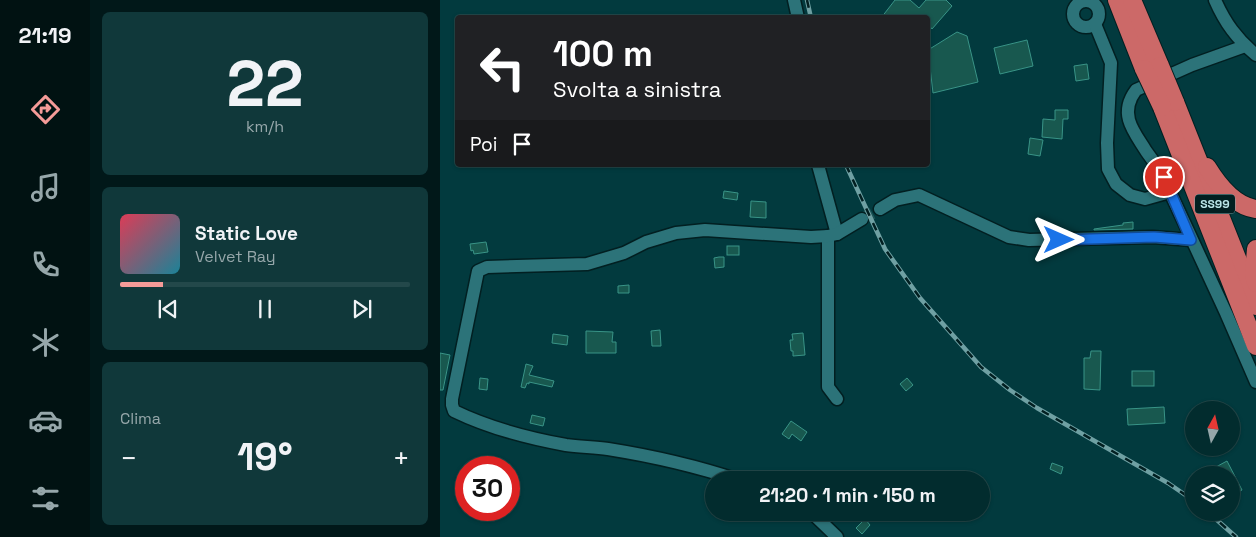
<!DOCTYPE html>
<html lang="it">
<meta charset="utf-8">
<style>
body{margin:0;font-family:"Space Grotesk",sans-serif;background:#10383a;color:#f1f3f6;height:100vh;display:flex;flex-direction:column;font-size:19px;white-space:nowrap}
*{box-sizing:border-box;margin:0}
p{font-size:16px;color:#96a7aa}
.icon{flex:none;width:28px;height:28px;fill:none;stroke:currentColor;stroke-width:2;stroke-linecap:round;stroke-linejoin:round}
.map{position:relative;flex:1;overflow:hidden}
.details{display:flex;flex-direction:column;gap:12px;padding:12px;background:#011819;width:350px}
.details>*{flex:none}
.banner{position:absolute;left:15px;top:15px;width:475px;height:152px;border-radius:5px;box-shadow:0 1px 4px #0004,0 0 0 1px #23484a;background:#202124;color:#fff;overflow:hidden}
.needle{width:32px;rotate:8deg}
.fabs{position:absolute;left:745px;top:401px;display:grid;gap:10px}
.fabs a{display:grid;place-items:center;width:55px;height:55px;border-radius:50%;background:#022c2e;box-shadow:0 1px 4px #0004,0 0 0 1px #23484a;font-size:25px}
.speed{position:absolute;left:15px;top:456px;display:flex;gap:10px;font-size:25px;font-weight:700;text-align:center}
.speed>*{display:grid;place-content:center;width:65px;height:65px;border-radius:50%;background:#022c2e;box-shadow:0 1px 4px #0004,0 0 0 1px #23484a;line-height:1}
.speed .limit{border:8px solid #d22;background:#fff;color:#111}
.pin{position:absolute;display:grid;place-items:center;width:42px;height:42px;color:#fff;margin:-21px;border:2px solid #fff;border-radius:50%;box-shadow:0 1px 5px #0007}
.me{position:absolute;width:55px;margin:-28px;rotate:90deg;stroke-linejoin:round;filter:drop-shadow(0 0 4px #0008)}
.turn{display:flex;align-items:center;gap:18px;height:105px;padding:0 15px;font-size:22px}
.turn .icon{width:65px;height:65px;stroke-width:2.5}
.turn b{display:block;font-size:35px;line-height:42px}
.then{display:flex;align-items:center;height:48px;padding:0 15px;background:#0003;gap:10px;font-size:19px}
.big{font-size:38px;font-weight:700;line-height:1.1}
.details .widget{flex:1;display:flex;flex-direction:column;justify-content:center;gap:8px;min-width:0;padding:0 18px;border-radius:8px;background:#10383a}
.details .dial{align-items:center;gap:0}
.dial b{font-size:65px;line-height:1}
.song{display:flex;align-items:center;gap:15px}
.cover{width:60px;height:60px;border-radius:8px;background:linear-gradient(135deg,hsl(350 70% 55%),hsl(190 70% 35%))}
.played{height:5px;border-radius:2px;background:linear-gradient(90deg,#f59b98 15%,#23484a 15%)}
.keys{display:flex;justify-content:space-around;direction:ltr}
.heat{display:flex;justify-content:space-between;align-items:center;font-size:28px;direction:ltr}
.trip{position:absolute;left:265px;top:471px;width:285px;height:50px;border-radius:25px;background:#022c2e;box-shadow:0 1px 4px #0004,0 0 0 1px #23484a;font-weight:700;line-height:50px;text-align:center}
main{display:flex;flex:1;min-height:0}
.tab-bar{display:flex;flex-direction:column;width:90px;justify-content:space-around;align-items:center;background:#011212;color:#96a7aa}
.tab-bar .icon{width:35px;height:35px}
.tab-bar .current{color:#f59b98}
.tab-bar b{font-size:22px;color:#f1f3f6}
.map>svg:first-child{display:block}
.building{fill:#18584f;stroke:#399487}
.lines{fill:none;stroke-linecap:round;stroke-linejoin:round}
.minor-tunnel{stroke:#1d5457;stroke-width:12;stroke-dasharray:12 6;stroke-linecap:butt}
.minor-casing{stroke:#021f21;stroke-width:15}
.highway-casing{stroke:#021f21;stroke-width:20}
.minor{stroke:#2c7379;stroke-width:12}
.highway{stroke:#cc6968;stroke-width:18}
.rail-casing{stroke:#6fa0a3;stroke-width:4.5}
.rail{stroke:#021f21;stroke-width:2.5;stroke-dasharray:8;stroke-linecap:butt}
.highway-bridge-casing{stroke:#021f21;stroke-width:20;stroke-linecap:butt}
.highway-bridge{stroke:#cc6968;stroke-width:18}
.route-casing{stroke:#114b97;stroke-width:12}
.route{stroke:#1a73e8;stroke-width:9}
.labels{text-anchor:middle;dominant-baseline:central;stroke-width:5;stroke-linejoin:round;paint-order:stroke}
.shield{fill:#021f21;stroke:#82a9ac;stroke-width:1}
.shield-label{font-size:12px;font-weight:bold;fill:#b9e4e7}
</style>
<main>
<nav class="tab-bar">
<b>21:19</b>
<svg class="icon current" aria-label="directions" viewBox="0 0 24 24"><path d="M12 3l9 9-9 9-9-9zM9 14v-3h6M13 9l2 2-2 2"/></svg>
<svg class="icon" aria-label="music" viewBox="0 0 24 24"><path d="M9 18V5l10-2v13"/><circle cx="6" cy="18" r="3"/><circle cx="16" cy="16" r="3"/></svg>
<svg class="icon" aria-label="phone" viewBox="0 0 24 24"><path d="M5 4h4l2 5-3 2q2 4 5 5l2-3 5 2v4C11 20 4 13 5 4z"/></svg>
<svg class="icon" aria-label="climate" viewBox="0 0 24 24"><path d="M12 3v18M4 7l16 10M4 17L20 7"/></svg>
<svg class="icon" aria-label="car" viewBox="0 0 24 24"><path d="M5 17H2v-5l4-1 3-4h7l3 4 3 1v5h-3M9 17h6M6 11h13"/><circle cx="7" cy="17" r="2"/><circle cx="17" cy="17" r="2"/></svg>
<svg class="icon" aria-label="filters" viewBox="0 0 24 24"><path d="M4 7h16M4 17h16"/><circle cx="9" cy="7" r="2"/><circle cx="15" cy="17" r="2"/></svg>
</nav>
<section class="details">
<div class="widget dial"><b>22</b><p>km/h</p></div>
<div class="widget">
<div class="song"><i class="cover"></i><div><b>Static Love</b><p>Velvet Ray</p></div></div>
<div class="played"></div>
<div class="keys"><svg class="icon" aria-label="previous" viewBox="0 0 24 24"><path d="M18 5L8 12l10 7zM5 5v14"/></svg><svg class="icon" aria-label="pause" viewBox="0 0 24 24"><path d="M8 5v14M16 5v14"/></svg><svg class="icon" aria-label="next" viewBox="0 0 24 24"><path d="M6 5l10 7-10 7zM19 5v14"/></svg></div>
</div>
<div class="widget"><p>Clima</p>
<div class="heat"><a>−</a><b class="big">19°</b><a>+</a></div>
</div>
</section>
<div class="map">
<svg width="816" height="537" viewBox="0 0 816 537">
<rect width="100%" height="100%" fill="#023a3e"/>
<g class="building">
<path d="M455,0H470L479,8L486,0H506L512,6L492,29L488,24V18H441Z"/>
<path d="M517,32L527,36L538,82L493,93L488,50Z"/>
<path d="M587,40L593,66L560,74L554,48Z"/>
<path d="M647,64L649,79L636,81L634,66Z"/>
<path d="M615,110H628V119H623L622,139L602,137L603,119L615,120Z"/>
<path d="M590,138L603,140L600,156L588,154Z"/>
<path d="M284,191L298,193L297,200L283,198Z"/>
<path d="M311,201L326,202V218L310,217Z"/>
<path d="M693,222V229L654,230V229L683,225V223Z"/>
<path d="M46,242L48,252L34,254L33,250L31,251L30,244Z"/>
<rect x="287" y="246" width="12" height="9"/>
<path d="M279,257H284V267L275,268L274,258Z"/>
<path d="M189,285V293H178V286Z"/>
<path d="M220,330L221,346H212L211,331Z"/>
<path d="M146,331L173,332L172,342H176V353H146Z"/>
<path d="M363,333L365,355L353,356V351H351L350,340H353L352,334Z"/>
<path d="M113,334L128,336L127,345L112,343Z"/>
<path d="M651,351H661L660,390L644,389V358H650Z"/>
<path d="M0,353L10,355L3,390H0Z"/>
<path d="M86,364L93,366L89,375L114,381L112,387L89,382V384L87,383L85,388L81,387Z"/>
<rect x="692" y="371" width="22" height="15"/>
<path d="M40,378L48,379L47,390L39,389Z"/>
<path d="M467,378L473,385L466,391L460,384Z"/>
<path d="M724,407L725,423L688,425L687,409Z"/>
<path d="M92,415L105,418L103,426L90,423Z"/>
<path d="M351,421L367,432L361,441L352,434L349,439L342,434Z"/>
<path d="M787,461L802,490L791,496V475H761Z"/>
<path d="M612,463L623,467L621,474L610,469Z"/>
<path d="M425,519L430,525L422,534L416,528Z"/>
</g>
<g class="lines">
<path class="minor-tunnel" d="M422,219L440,209"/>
<defs>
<g id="minor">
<path d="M354,0L358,18"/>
<path d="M775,0C785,23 797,39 816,55"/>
<circle cx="646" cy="14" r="13"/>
<path d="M655,24L671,63L667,143L668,169L676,184L690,195L705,199L730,192C724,177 716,164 706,151C700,141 692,131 689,120C686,109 690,98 696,90L752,65L805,46"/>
<path d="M378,165L397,234"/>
<path d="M730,192L786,313L816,382"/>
<path d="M440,209L455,200L479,195L569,237L589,240L713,237L751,240"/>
<path d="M388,236V387L397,399"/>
<path d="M298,480C256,466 212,456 168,449C154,447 140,447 126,445C87,438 49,428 14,411L12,405V399L38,271L47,267L147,264L184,253L206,242L236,233L265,230L371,237L388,236L397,234L422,219"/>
<path d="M371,512L397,537"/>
</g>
<g id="highway">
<path d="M677,0L704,69"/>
<path d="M692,0L720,66"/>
<path d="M735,102L816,306"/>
<path d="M722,107L816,346"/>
<path d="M767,167C778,185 794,206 816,209"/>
<path d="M816,249L814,273L816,283"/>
</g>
</defs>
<use href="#minor" class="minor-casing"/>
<use href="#highway" class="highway-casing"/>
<use href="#minor" class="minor"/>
<use href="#highway" class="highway"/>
<defs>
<g id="rail">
<path d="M367,0L371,18"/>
<path d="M406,165L445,249L480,298L541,367L570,390L597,408L728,483L754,501"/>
<path d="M768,512L796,537"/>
</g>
</defs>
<use href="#rail" class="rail-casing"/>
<use href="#rail" class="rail"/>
<defs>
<g id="highway-bridge">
<path d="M720,66L735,102"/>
<path d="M704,69L722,107"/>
</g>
</defs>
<use href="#highway-bridge" class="highway-bridge-casing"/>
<use href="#highway-bridge" class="highway-bridge"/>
</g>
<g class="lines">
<defs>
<path id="route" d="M619,240L714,237L751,240L724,177"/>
</defs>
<use href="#route" class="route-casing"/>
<use href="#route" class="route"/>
</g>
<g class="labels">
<rect class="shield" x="755" y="194.5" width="40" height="19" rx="4"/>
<g class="shield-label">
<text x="775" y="204">SS99</text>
</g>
</g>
</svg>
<div class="fabs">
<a><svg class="needle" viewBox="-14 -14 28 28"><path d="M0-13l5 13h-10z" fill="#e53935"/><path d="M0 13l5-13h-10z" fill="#96a7aa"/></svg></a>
<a><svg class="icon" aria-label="layers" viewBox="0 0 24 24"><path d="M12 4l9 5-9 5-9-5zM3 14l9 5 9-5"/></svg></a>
</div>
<div class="speed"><div class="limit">30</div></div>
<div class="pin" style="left:724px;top:177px;background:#d93025"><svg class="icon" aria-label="arrive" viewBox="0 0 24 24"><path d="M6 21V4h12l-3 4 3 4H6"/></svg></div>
<svg class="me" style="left:619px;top:240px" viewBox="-20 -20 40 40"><path d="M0-17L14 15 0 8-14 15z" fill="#1a73e8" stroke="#fff" stroke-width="4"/></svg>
<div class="trip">21:20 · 1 min · 150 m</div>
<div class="banner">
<div class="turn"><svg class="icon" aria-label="left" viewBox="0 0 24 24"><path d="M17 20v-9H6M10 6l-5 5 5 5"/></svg><div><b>100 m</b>Svolta a sinistra</div></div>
<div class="then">Poi<svg class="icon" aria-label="arrive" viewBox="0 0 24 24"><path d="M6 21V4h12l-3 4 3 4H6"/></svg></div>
</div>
</div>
</main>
